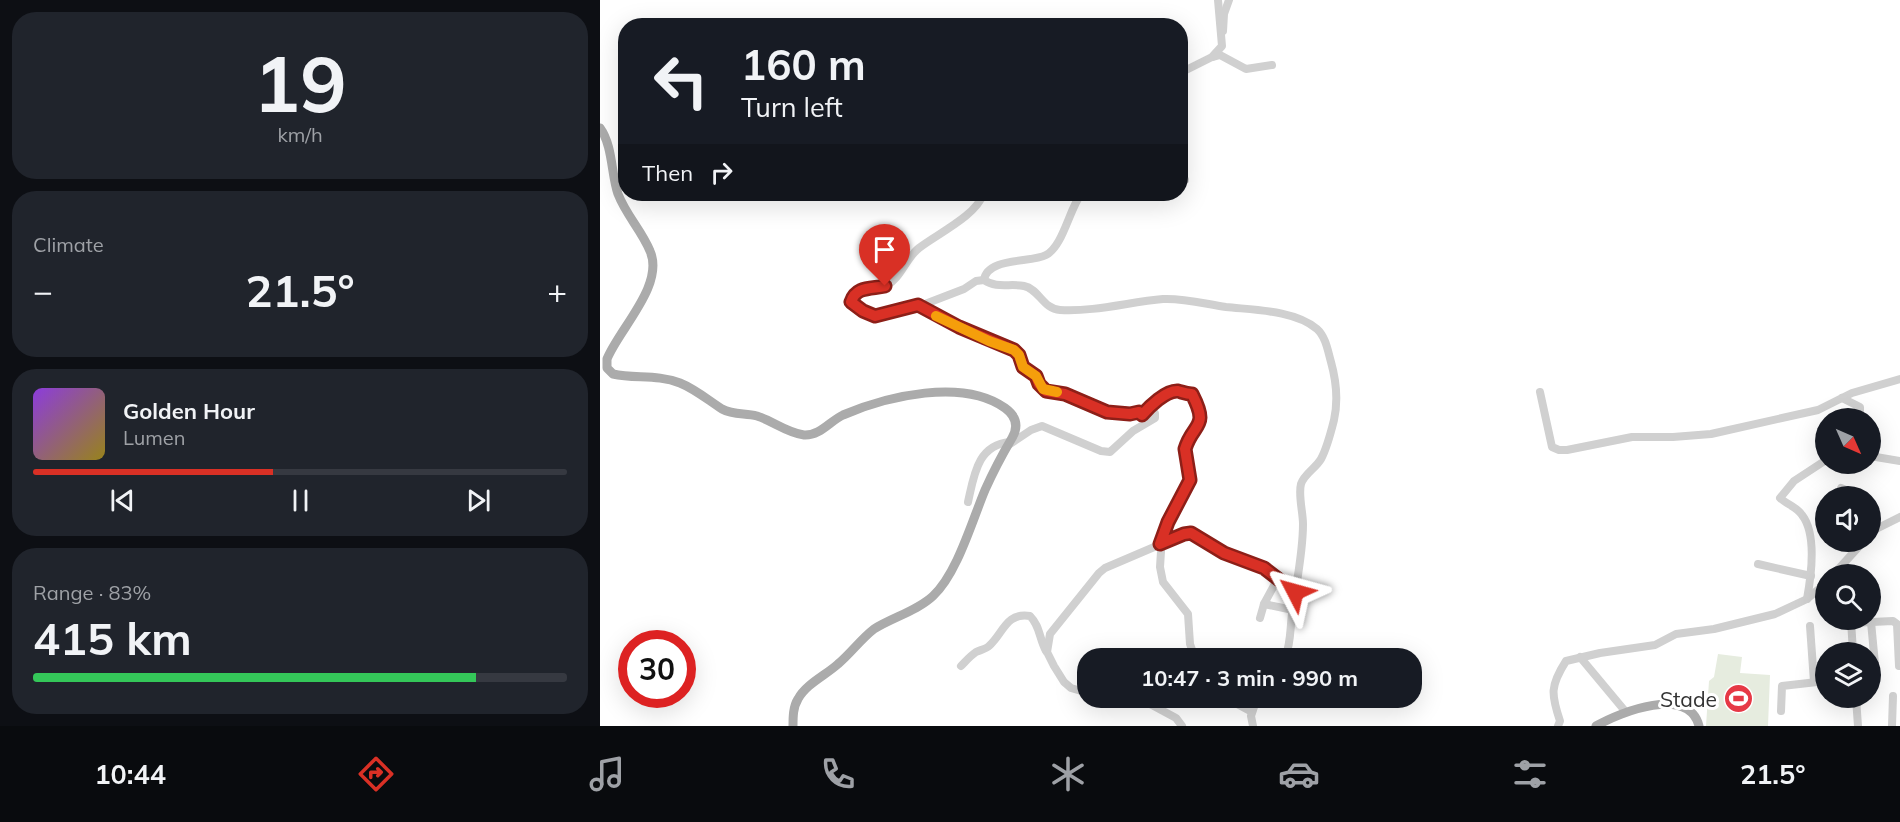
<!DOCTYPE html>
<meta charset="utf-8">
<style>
body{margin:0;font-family:Mulish,sans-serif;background:#20242c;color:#f1f3f6;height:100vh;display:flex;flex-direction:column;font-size:22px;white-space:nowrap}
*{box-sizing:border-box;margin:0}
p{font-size:20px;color:#9ea1a6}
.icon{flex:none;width:33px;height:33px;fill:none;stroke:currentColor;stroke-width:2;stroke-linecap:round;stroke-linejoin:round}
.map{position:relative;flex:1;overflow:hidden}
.details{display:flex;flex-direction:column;gap:12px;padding:12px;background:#0d0f14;width:600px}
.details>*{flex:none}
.hud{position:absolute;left:18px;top:18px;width:570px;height:183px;border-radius:24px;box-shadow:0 6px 24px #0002;background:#171b24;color:#f1f3f6;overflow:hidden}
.needle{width:39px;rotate:135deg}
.tools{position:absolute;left:1215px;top:408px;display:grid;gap:12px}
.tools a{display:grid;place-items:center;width:66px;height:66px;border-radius:50%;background:#171b24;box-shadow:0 6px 24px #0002;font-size:30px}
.speed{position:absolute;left:18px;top:630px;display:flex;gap:12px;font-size:30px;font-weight:700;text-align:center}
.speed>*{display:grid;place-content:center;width:78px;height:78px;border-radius:50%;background:#171b24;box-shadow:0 6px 24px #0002;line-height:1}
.speed .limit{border:9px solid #d22;background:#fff;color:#111}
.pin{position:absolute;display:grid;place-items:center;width:51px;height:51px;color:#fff;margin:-62px -26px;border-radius:50% 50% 50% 0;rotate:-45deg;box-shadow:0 0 6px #0007}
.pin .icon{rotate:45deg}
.me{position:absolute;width:66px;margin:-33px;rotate:309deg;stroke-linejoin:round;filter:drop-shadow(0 0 4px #0008)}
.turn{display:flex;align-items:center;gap:21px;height:126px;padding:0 24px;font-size:27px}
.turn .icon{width:78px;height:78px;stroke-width:2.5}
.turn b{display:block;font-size:42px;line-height:51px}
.then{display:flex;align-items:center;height:57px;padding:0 24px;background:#0003;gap:12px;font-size:22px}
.big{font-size:45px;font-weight:700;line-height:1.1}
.details .widget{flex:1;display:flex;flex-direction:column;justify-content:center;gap:9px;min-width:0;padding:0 21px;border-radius:24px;background:#20242c}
.details .dial{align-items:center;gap:0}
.dial b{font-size:78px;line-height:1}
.song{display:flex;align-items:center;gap:18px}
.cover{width:72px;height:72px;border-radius:9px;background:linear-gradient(135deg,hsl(270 70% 55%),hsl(50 70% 35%))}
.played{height:6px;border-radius:3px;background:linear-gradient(90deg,#d93025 45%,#363941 45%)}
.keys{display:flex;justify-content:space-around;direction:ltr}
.heat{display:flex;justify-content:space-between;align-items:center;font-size:33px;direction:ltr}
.charge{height:9px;border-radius:4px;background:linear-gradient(90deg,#34c759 83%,#363941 0)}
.trip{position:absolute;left:477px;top:648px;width:345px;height:60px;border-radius:24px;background:#171b24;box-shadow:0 6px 24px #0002;font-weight:700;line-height:60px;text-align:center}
.menu{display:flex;height:96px;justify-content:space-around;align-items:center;background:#090b0e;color:#9ea1a6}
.menu .icon{width:42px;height:42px}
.menu .active{color:#d93025}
.menu b{font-size:27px;color:#f1f3f6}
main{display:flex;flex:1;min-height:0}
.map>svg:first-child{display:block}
.green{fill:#e6ecdf}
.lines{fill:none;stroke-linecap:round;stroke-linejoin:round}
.minor{stroke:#d0d0d0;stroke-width:8}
.major{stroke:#ababab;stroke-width:9}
.route-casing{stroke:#8d1f18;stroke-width:15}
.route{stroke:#d93025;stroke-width:10}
.slow{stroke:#f59e0b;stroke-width:10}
.labels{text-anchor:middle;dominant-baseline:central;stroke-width:6;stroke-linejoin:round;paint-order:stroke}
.poi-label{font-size:21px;fill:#333;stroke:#fff;text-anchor:end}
</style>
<main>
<section class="details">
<div class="widget dial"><b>19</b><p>km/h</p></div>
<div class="widget"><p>Climate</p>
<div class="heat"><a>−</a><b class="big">21.5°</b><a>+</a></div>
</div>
<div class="widget">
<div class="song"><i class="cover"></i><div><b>Golden Hour</b><p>Lumen</p></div></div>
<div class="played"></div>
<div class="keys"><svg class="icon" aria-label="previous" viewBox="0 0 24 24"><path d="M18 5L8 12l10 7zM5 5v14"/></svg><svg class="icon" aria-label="pause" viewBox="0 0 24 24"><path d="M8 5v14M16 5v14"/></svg><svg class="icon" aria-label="next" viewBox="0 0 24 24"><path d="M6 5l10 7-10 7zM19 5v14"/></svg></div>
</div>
<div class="widget"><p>Range · 83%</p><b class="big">415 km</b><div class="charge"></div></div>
</section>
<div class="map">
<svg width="1300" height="726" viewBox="0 0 1300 726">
<rect width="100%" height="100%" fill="#fff"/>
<path class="green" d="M1118,654L1142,657L1140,673L1170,675L1168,726H1106L1109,681L1114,677Z"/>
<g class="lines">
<g class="minor">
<path d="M623,31L624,14L629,0"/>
<path d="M613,57L620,55L646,69L672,65"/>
<path d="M580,73L612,57L622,46L618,0"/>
<path d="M580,180H585"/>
<path d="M383,194C377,215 337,234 319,248C306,258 301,278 286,286C271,293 258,282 251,302L263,311L275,316L325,304L364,289L376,281L384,280"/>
<path d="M481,194C469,210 463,246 446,255C431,263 387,257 384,280C397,289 410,283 424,286C439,289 443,309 460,310C494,312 529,302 563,299C585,298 605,304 626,307C653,310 695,310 717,329C726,337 728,352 731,362C736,380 738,402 734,420C731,432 727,448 721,459C716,468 704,474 701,484C698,495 703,512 703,524C703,554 696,584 692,614C690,629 691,644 685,658"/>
<path d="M318,305L345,321L389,341L414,350L419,355L423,367L436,376L441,387L446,391L465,394L507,412L530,414L539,412L543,415C550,406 564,391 577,392C581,392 586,394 592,394L599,409L600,416L597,429L585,449L590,480L562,536L560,567L563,582L588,614L590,644L595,658"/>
<path d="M940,392L952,447L959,450H967L1032,437H1073L1111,434L1218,410L1252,393L1300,379"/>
<path d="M1242,398L1260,407V418"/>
<path d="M410,444L431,430L442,426L501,451L510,452L533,431L555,418V413L550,409"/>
<path d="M1270,456L1300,461"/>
<path d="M1241,488L1260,496"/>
<path d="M368,502C374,476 377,445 410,442"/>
<path d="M1270,532L1300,517"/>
<path d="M1158,564L1211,576"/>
<path d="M1234,574L1263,542"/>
<path d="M1207,599C1211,577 1217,534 1202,515C1197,507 1186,504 1180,498L1194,481L1223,462"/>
<path d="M664,604L678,578"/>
<path d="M660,618L664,604L693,610"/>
<path d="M1251,621L1253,652"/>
<path d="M1271,622L1275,664"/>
<path d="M1251,623L1293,621L1297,624L1299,666"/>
<path d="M1210,626L1214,682"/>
<path d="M980,657L1025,711"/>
<path d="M361,666C366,661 370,656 376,652C380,650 386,649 389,646C403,634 406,612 430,616C440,626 439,638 446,651"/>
<path d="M488,693L471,688L464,682L454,666L447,652L450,634L499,573L505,568L587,533L594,535L625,553L664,568L695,592"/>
<path d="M539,698L576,718L582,726"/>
<path d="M626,698L652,712"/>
<path d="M1256,698L1258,726"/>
<path d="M1181,711L1182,686L1226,681"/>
<path d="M653,726L651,716L657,698"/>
<path d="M958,726L960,721C951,694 950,686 966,661L1000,653L1055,645L1076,634L1114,629L1175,614L1207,599L1226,583"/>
<path d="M1292,726L1293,696"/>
</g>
<g class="major">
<path d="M0,128C13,146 11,174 18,194C26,215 42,231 50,251C65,285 19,329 7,359V368L13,374C35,379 57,374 80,383C95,389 108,400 122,409C133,415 145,413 157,416C173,421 187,433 204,435C220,436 230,421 243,415C287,396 363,378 405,408C416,416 419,426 412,438C402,455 393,472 385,490C372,521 357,574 333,596C317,611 293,617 274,629C261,639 251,653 238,664C226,675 206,684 198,699C193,707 193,717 193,726"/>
<path d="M996,726C1020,712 1089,685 1099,726"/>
</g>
</g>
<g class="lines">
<defs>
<path id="route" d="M285,286C271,289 256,286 251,302L263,311L275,316L318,305L359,327L414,350L419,355L423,367L436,376L439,384L446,391L465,394L507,412L530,414L539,412L542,415C549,407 566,390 578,391C582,392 586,394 592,394C610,429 593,422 585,449L590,480L568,522L560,544L584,534L591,533L624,553L664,568L695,592"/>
</defs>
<use href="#route" class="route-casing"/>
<use href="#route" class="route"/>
<path class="slow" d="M336,316L389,341L414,350L419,355L423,367L436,376L443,389L457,392"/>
</g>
<defs>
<symbol id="stadium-disc" viewBox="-11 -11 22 22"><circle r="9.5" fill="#e63946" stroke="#fff"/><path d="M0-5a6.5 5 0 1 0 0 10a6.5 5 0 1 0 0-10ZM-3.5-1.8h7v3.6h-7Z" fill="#fff"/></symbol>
</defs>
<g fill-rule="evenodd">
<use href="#stadium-disc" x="1122" y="682" width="33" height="33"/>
</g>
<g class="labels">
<g class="poi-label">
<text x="1117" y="699">Stade</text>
</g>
</g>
</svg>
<div class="tools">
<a><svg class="needle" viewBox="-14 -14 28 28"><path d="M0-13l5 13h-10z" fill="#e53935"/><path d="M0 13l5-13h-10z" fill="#9ea1a6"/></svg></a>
<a><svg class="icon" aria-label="sound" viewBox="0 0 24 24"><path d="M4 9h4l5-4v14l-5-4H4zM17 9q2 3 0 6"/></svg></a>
<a><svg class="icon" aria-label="search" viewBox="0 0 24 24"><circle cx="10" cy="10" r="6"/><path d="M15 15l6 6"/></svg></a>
<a><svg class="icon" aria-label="layers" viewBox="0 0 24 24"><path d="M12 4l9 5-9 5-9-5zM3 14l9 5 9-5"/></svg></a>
</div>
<div class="speed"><div class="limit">30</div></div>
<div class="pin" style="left:285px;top:286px;background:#d93025"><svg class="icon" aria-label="arrive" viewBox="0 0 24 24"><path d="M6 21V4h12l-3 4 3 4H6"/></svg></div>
<svg class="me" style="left:695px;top:592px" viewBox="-20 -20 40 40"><path d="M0-17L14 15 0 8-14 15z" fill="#d93025" stroke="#fff" stroke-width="4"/></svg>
<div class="trip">10:47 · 3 min · 990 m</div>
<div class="hud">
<div class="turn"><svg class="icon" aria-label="left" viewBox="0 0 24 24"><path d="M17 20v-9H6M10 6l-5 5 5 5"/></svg><div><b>160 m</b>Turn left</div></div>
<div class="then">Then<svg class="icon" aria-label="right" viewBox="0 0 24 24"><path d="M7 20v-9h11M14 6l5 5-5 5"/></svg></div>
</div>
</div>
</main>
<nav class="menu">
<b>10:44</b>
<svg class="icon active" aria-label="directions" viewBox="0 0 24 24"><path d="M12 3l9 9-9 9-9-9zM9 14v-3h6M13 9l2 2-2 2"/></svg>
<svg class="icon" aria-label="music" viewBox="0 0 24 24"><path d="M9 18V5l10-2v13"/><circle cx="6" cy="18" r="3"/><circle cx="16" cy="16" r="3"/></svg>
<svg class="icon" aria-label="phone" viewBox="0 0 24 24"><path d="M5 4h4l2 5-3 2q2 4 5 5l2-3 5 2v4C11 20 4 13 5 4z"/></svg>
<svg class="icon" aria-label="climate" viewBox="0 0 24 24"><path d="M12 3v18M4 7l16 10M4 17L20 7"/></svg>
<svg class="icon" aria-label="car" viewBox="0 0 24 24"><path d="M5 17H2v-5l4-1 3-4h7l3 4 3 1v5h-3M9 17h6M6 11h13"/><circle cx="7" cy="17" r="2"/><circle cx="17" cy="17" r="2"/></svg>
<svg class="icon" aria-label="filters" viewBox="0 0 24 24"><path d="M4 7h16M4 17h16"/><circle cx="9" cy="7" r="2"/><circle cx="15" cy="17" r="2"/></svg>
<b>21.5°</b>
</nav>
